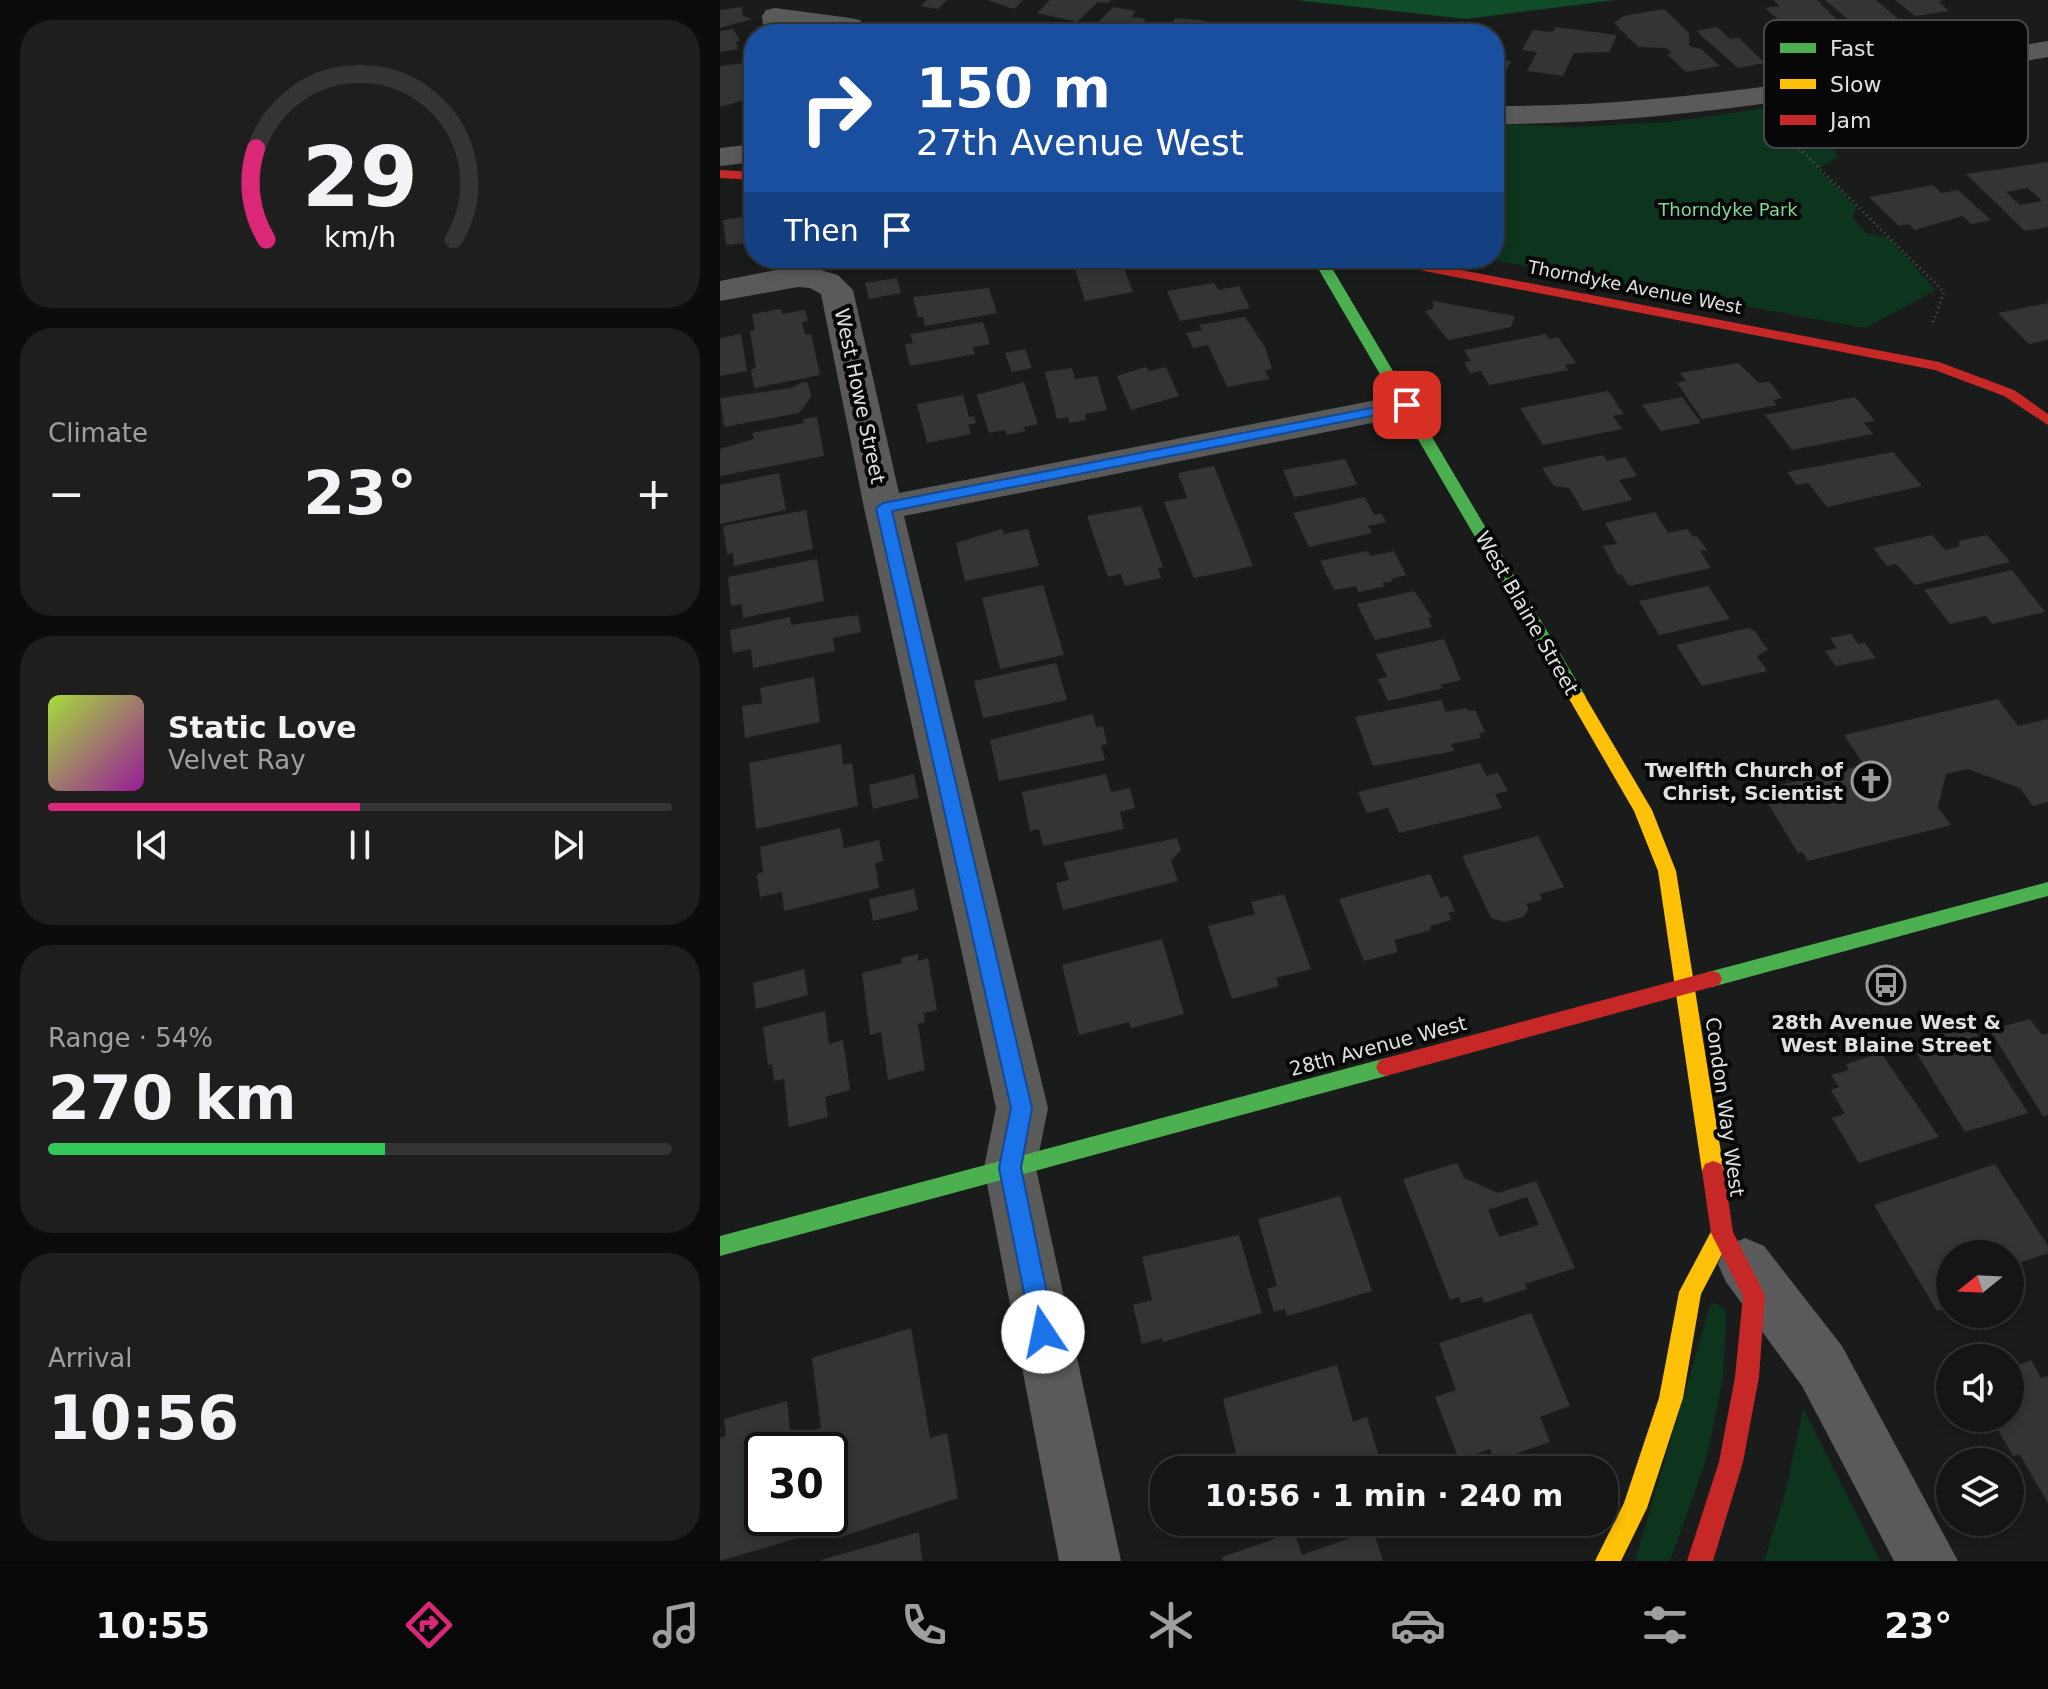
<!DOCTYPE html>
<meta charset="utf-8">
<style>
body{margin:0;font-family:"DejaVu Sans",sans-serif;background:#1d1e1d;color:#f1f3f6;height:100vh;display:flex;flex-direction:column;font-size:30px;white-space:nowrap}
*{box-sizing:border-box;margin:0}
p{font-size:26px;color:#9d9fa0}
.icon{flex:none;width:44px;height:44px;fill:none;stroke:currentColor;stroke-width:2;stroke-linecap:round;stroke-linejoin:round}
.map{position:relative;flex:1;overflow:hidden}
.details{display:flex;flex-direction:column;gap:20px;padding:20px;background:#0b0c0b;width:720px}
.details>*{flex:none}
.hud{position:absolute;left:24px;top:24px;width:760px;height:244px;border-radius:32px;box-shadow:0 4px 12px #0003,0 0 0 2px #333434;background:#1a4fa0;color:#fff;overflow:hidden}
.needle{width:52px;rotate:252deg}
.controls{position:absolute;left:1216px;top:1240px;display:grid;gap:16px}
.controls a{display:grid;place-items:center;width:88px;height:88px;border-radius:50%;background:#141514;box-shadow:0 4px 12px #0003,0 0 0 2px #333434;font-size:40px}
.speed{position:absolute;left:24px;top:1432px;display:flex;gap:16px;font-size:40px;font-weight:700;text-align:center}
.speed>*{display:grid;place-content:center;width:104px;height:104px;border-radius:50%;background:#141514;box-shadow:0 4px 12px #0003,0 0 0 2px #333434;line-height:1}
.speed .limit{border:4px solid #111;border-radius:12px;background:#fff;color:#111}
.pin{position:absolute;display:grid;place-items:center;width:68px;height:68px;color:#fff;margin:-34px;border-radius:16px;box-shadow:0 4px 12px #0006}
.me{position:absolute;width:88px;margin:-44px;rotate:349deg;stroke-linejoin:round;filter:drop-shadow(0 0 6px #0008)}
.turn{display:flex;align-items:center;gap:28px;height:168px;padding:0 40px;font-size:36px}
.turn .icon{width:104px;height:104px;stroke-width:2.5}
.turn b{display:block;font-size:56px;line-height:68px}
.then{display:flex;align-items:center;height:76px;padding:0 40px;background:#0003;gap:16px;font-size:30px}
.big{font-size:60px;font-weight:800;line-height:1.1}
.details .widget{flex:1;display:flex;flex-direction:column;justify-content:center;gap:12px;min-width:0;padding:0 28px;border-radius:32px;background:#1d1e1d}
.details .dial{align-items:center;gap:0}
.dial svg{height:208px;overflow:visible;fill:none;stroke:#333434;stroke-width:7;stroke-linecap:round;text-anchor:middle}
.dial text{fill:#f1f3f6;stroke:none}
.song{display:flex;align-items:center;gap:24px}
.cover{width:96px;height:96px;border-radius:12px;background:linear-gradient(135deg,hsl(80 70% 55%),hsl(300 70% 35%))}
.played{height:8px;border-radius:4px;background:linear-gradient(90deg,#db2777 50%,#333434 50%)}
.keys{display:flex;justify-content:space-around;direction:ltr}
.heat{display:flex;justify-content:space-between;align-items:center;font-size:44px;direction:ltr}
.charge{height:12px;border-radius:6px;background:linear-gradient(90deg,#34c759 54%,#333434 0)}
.trip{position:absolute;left:430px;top:1456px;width:468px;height:80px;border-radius:32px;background:#141514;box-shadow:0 4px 12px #0003,0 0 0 2px #333434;font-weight:800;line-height:80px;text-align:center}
.tab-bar{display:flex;height:128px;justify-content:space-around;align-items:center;background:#080808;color:#9d9fa0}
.tab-bar .icon{width:56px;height:56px}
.tab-bar .on{color:#db2777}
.tab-bar b{font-size:36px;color:#f1f3f6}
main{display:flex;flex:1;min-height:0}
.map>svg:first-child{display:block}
.green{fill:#0d351d}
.forest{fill:#114c2a}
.building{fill:#333534;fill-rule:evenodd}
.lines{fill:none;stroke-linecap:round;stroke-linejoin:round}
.path{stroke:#565856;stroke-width:3;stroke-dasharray:1 4;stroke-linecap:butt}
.street{fill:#5a5a5a;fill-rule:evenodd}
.fast{fill:#4caf50;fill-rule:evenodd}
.slow{fill:#ffc107;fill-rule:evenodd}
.jam{fill:#c62828;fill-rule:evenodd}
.route{fill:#1a73e8;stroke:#114b97;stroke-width:2}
.labels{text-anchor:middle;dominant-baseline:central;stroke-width:8;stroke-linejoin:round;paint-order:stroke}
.far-park-label{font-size:18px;fill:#7fd899;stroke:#060706}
.far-street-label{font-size:18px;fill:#dfe1df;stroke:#060706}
.street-label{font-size:20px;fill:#dfe1df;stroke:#060706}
.poi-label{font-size:20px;font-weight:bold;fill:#dfe1df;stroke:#060706;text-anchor:end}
.key{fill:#060706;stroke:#474847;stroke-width:2}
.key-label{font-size:22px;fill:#dfe1df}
</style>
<main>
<section class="details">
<div class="widget dial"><svg viewBox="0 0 100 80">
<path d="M14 69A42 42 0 1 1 86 69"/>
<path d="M14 69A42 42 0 0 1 10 34" stroke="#db2777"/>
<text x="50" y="56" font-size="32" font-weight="700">29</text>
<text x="50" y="72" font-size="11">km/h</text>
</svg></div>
<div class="widget"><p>Climate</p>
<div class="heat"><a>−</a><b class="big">23°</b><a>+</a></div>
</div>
<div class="widget">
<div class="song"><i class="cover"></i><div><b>Static Love</b><p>Velvet Ray</p></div></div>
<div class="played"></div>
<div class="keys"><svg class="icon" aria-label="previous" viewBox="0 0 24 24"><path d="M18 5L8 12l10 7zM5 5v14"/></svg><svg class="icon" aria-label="pause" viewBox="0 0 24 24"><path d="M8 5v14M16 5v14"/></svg><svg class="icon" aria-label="next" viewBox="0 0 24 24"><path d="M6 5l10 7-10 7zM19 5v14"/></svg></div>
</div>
<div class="widget"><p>Range · 54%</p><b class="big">270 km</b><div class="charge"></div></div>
<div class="widget"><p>Arrival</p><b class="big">10:56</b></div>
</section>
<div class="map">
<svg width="1328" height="1561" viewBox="0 0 1328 1561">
<rect width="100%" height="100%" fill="#1a1c1b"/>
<g class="green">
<path d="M1101,100L1111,119V147L1118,157L1098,169L1136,207L1133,218L1146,233L1169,238L1216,290L1145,328L761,258H774V124L856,127L949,122Z"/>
<path d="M991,1303L999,1305L1006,1312L1003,1380L985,1463L950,1561H915Z"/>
<path d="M1083,1408L1160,1561H1044L1065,1494Z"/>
</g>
<path class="forest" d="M575,0H895L746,19Z"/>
<g class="building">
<path d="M207,0H227L218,9L201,6Z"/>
<path d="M267,0H303L294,9Z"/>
<path d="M330,0H391L388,3L378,2L357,22L317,13Z"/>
<path d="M1053,0H1097L1116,19L1091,28L1099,37L1082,40L1045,8L1060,6Z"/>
<path d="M1105,0H1156L1184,24L1154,29L1144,20L1131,22Z"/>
<path d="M1175,0H1223L1219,2L1229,11L1195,16Z"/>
<path d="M22,7L23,16L32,19L0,28V10Z"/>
<path d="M393,7L416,11L411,17L426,19L416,30L428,34H384L387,31L373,28Z"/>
<path d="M944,9L969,33V46L981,49L1000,66L966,72L947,54L952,53L946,48L918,47L894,23L903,16Z"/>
<path d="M456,18L480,20L506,26L499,34H441Z"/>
<path d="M600,22L669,32V34H589Z"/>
<path d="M524,23L569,31L565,34H513Z"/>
<path d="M836,27L897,35L889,52L854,53L843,76L807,71L817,52L802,50L813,30L832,32Z"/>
<path d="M997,27L1010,39L1019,38L1045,63L1018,68L976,31Z"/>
<path d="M13,29L20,41H16L18,49L0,52V31Z"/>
<path d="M774,59L791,61L783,77L774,76Z"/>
<path d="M25,63L31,98L0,107V66Z"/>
<path d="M1328,162V227L1305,231L1246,174ZM1308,188L1322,201L1300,205L1286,192Z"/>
<path d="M1213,185L1221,193L1238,190L1271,220L1251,224L1243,216L1195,230L1189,224L1179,226L1149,197Z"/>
<path d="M34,215V242L6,245L3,220Z"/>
<path d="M185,258H250L245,269L182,263Z"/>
<path d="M367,258H400L413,292L365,301L354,266L368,263Z"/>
<path d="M177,278L181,293L149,299L145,283Z"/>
<path d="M494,283L498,290L519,286L530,308L460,321L447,291Z"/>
<path d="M269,288L277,313L205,326L203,317H198L193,297Z"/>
<path d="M713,301L795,316L791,327L728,340L705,311L713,309Z"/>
<path d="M1328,303V340L1309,344L1278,313Z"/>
<path d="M61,309L62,314L85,310L88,321L82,322L85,335L91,334L100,375L34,388L31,369L36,368L30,331L35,330L32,314Z"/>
<path d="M525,317L545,347L552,369L545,370L549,379L507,387L488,345L473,348L466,333L482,330L479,325Z"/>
<path d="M263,322L270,344L253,347L255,354L190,366L185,344L193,343L190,334Z"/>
<path d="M21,334L27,371L0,376V338Z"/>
<path d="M826,334L829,339L838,337L856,363L845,365L848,370L769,385L761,371L750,373L744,362L751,361L744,350Z"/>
<path d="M305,349L312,368L292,372L285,353Z"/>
<path d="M1018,363L1039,383L1050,382L1062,398L1053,400L1057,405L982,419L957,383L966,381L960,373Z"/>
<path d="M426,367L429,371L446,367L459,396L411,410L397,376Z"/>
<path d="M352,368L355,379L377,376L387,410L365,414L366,420L349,423L348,417L337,419L325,372Z"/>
<path d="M83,382L88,383L91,397L79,413L4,427L0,398L71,388Z"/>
<path d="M304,382L318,424L303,427L306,431L287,435L285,430L269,433L257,395Z"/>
<path d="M888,391L904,414L893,416L902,429L823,445L800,408Z"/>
<path d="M243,395L249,417L254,416L256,423L248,425L251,434L207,443L197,404Z"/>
<path d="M962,397L981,423L941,431L922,405Z"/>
<path d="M1135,397L1155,421L1144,423L1153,434L1072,450L1045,415Z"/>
<path d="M97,417L104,456L0,476V449L34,439L32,433L84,423L83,419Z"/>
<path d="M1173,452L1202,486L1107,507L1088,483L1077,485L1067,472Z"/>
<path d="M883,455L887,461L905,457L917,476L899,480L912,500L863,511L849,488L834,486L822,468Z"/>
<path d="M625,459L637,485L574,497L563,470Z"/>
<path d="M494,466L533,566L474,578L444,502L467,498L458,473Z"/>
<path d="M59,473L66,510L0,524V485Z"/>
<path d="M645,497L654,515L661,513L666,522L648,526L652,533L589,547L573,513Z"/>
<path d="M421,506L443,567L438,568L441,578L405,586L401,574L388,577L367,516Z"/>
<path d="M86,510L93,549L14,566L13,553L7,554L3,526Z"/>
<path d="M935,512L948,533L967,529L973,537L977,536L987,550L980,551L991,568L909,586L901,574L898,575L883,546L897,544L885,523Z"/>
<path d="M282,529L284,534L308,529L319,566L245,581L236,543Z"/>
<path d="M1212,535L1225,550L1239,547V541L1267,535L1290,562L1195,585L1176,564L1167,566L1153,548Z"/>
<path d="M647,551L651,556L674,551L686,575L671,579L673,581L662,583L665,586L639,592L636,586L614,590L600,561Z"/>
<path d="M97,559L104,601L23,618L22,604L11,606L8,577Z"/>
<path d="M1292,570L1325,612L1272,624L1266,616L1230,624L1204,590Z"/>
<path d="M323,585L344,655L280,669L262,598Z"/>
<path d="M988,586L1010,619L939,635L919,601Z"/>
<path d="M694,591L712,617L708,618L712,627L655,640L637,604Z"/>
<path d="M138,615L141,632L113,638L115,651L33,668L31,649L13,653L10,630L70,617L71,625Z"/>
<path d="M1028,628L1035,631L1048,650L1037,656L1047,671L982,686L956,645Z"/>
<path d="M1131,634L1138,644L1145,643L1156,658L1116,666L1105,651L1117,648L1110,638Z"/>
<path d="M724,639L741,680L720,685L723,688L668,701L658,679L667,677L656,654Z"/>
<path d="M336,663L347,700L263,718L254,681Z"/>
<path d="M94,677L100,722L25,738L22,706L42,703L40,688Z"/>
<path d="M1278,699L1298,726L1328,719V802L1313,806L1300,788L1247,769L1226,774L1218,807L1231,825L1088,861L1082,852L1078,853L1044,797L1047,796L1043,789L1144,765L1124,735Z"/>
<path d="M721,700L726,712L746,708L748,711L755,710L765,732L759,733L761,738L731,744L734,751L653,766L635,717Z"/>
<path d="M373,714L376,727L383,726L387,744L381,746L385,760L279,781L270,740Z"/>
<path d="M121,744L123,765L132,763L138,806L36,829L29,763Z"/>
<path d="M760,763L766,776L778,773L788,791L775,794L782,808L679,833L668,808L647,813L638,792Z"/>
<path d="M194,774L199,798L153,809L149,785Z"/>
<path d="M386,774L391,792L410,788L415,808L400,812L404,829L323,846L319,829L310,831L302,792Z"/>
<path d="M120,828L124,848L159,840L163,861L155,863L159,888L64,911L62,892L40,897L37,874L43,872L40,847Z"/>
<path d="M818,836L844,887L820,894L822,900L806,904L809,909L803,917L784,922L771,918L742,856Z"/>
<path d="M457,838L461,850L451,861L458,881L343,910L336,883L349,880L344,862Z"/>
<path d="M710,874L721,898L728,896L735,911L728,913L731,920L710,926L711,930L674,940L678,952L644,961L619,899Z"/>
<path d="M194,889L198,910L153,921L149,899Z"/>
<path d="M564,894L591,969L556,978L559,986L512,999L488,926L535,914L531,902Z"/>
<path d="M442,939L464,1014L411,1028L409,1022L359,1035L342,965Z"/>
<path d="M198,954V961L208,958L217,1010L204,1013L205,1022L198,1024L205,1070L168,1080L161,1032L150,1035L142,973L182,963L181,958Z"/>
<path d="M84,969L88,995L36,1009L33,983Z"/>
<path d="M105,1011L109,1044L123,1040L130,1090L105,1097L108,1117L69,1127L64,1079L54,1081L52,1064L48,1065L43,1027Z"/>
<path d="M1310,1019L1322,1035L1328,1033V1115L1323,1116L1270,1030Z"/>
<path d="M1252,1026L1308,1113L1245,1132L1197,1054L1212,1050L1206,1039Z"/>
<path d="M1161,1053L1219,1137L1139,1163L1112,1118L1125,1114L1111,1090L1119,1087L1111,1075L1129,1070L1126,1064Z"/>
<path d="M737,1163L744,1178L778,1193L816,1181L855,1268L805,1284L807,1289L764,1303L762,1297L741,1303L739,1297L730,1300L683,1179ZM807,1197L819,1225L779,1237L768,1210Z"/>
<path d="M1275,1164L1328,1246V1253L1290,1266V1254H1230V1307L1217,1311L1154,1205Z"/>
<path d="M620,1196L652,1291L567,1316L565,1309L554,1312L547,1289L557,1286L538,1219Z"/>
<path d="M519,1235L542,1313L443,1342L442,1338L422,1344L413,1305L432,1300L422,1257Z"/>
<path d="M811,1313L850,1406L820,1417L830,1442L774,1461L770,1449L739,1460L715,1397L736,1390L719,1343Z"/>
<path d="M191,1328L210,1438L227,1433L238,1498L121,1537L110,1450H82L80,1435L101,1428L92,1358Z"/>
<path d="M1311,1360L1321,1378L1328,1376V1503L1299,1454L1293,1456L1271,1418H1290V1368Z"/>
<path d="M617,1365L633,1422L647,1417L663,1470H520L503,1399Z"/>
<path d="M67,1401L72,1450H42V1518H79L81,1537L0,1561V1438L6,1436L4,1419Z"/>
<path d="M653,1530L663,1561H503L502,1557L574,1532L582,1555Z"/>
<path d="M199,1532L202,1561H101V1560Z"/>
</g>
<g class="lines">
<path class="path" d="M1058,127L1224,292L1212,325"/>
<g class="street">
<path d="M55,8L130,18L140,20L143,26L140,32L130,34L70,26L72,34H44L42,16L46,10Z"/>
<path d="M1328,41V57C1144,89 962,124 774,124V106C962,107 1144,72 1328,41Z"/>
<path d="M34,144V162L0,166V148Z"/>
<path d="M93,268L118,275L133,290L179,493L687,394L700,397L705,405L700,413L687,416L184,516L328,1108L316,1168L401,1561H339L264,1168L276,1108L144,508L101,294L90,288L78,287L0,301V281L61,269Z"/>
<path d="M1025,1238L1044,1246L1122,1346L1238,1561H1174L1082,1386L1006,1282L998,1264L1006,1246Z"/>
</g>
<g class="fast">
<path d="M592,258H606L866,697L863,701H851Z"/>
<path d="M1328,882V896L992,987L985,985L982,979L985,973L992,971Z"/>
<path d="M666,1058L673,1061L676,1067L673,1073L666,1076L0,1256V1236Z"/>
</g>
<g class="slow">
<path d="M857,691L863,693L932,810L956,871L1004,1171L1001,1178L993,1181L985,1178L982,1171L938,871L914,811L848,697Z"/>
<path d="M1002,1223L1010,1226L1013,1233L981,1294L963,1398L927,1508L901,1561H875L904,1503L939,1398L959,1292L994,1226Z"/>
</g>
<g class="jam">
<path d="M0,170L34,172V180L0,178Z"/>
<path d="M651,258H679L1219,362L1294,390L1328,414V425L1284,396L1215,370L658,262Z"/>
<path d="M992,971L999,973L1002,979L999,985L992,987L666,1076L659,1073L656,1067L659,1061L666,1058Z"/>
<path d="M993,1161L1001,1164L1004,1171L1013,1232L1045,1295L1039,1377L1023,1462L993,1561H967L999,1462L1015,1377L1023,1296L991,1233L982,1171L985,1164Z"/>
</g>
</g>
<path class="route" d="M687,401L692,402V408L172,511L312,1108L301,1168L335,1332L331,1339L323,1343L315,1339L312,1332L279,1168L291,1108L156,508L163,503Z"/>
<defs>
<symbol id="church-ring" viewBox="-11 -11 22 22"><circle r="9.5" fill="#060706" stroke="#9a9c9a" stroke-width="1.5"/><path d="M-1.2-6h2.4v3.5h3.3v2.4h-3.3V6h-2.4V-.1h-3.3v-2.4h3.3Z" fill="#9a9c9a"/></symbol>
<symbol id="bus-ring" viewBox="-11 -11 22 22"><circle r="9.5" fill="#060706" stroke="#9a9c9a" stroke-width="1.5"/><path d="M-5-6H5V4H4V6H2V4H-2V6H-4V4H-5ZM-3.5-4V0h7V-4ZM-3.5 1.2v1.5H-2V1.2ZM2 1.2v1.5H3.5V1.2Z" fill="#9a9c9a"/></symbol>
</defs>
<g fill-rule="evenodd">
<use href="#church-ring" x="1129" y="759" width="44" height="44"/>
<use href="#bus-ring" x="1144" y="963" width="44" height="44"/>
</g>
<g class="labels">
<g class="far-park-label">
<text x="1008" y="209">Thorndyke Park</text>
</g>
<g class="far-street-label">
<text transform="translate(915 287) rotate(11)">Thorndyke Avenue West</text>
</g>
<g class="street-label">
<text transform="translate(140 396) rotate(78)">West Howe Street</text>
<text transform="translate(807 613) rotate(60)">West Blaine Street</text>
<text transform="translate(658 1046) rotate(-15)">28th Avenue West</text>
<text transform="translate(1005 1107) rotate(82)">Condon Way West</text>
</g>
<g class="poi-label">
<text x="1123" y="770">Twelfth Church of<tspan x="1123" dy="23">Christ, Scientist</tspan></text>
<text x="1166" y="1022" text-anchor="middle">28th Avenue West &amp;<tspan x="1166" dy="23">West Blaine Street</tspan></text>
</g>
</g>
<rect x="1044" y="20" width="264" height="128" rx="12" class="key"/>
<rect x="1060" y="43" width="36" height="10" fill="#4caf50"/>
<rect x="1060" y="79" width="36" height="10" fill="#ffc107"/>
<rect x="1060" y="115" width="36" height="10" fill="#c62828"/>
<g class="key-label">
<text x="1110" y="56">Fast</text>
<text x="1110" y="92">Slow</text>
<text x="1110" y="128">Jam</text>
</g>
</svg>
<div class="controls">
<a><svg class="needle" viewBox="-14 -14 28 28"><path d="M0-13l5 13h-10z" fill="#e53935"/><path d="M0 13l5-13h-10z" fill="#9d9fa0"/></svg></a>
<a><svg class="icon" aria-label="sound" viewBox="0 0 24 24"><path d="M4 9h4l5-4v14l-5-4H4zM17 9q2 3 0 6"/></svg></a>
<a><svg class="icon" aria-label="layers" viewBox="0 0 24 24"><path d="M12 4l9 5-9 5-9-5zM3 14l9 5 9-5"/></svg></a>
</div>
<div class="speed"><div class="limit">30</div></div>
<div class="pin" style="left:687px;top:405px;background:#d93025"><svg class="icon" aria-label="arrive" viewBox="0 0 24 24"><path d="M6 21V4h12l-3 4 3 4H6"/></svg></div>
<svg class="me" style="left:323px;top:1332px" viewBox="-20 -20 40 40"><circle r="19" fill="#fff"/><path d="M0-13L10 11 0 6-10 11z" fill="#1a73e8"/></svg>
<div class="trip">10:56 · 1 min · 240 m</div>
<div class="hud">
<div class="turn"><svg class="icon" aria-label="right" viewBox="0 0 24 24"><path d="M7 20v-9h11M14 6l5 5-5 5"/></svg><div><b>150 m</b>27th Avenue West</div></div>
<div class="then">Then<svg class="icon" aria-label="arrive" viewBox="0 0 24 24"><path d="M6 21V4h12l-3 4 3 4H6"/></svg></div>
</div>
</div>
</main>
<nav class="tab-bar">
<b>10:55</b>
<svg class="icon on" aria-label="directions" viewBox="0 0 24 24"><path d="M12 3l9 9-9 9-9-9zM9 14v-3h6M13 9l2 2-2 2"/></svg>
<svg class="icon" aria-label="music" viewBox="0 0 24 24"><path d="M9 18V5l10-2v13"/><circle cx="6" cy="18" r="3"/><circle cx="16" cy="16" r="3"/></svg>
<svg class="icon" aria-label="phone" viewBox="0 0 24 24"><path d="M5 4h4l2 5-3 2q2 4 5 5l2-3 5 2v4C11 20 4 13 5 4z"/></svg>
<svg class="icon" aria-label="climate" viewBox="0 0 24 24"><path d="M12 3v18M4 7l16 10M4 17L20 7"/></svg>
<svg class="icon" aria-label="car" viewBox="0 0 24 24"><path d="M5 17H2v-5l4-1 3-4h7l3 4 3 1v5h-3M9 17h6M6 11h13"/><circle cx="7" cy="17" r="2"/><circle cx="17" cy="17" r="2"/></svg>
<svg class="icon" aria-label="filters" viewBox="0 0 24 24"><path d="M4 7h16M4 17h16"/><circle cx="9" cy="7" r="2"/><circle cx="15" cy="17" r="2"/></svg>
<b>23°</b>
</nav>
